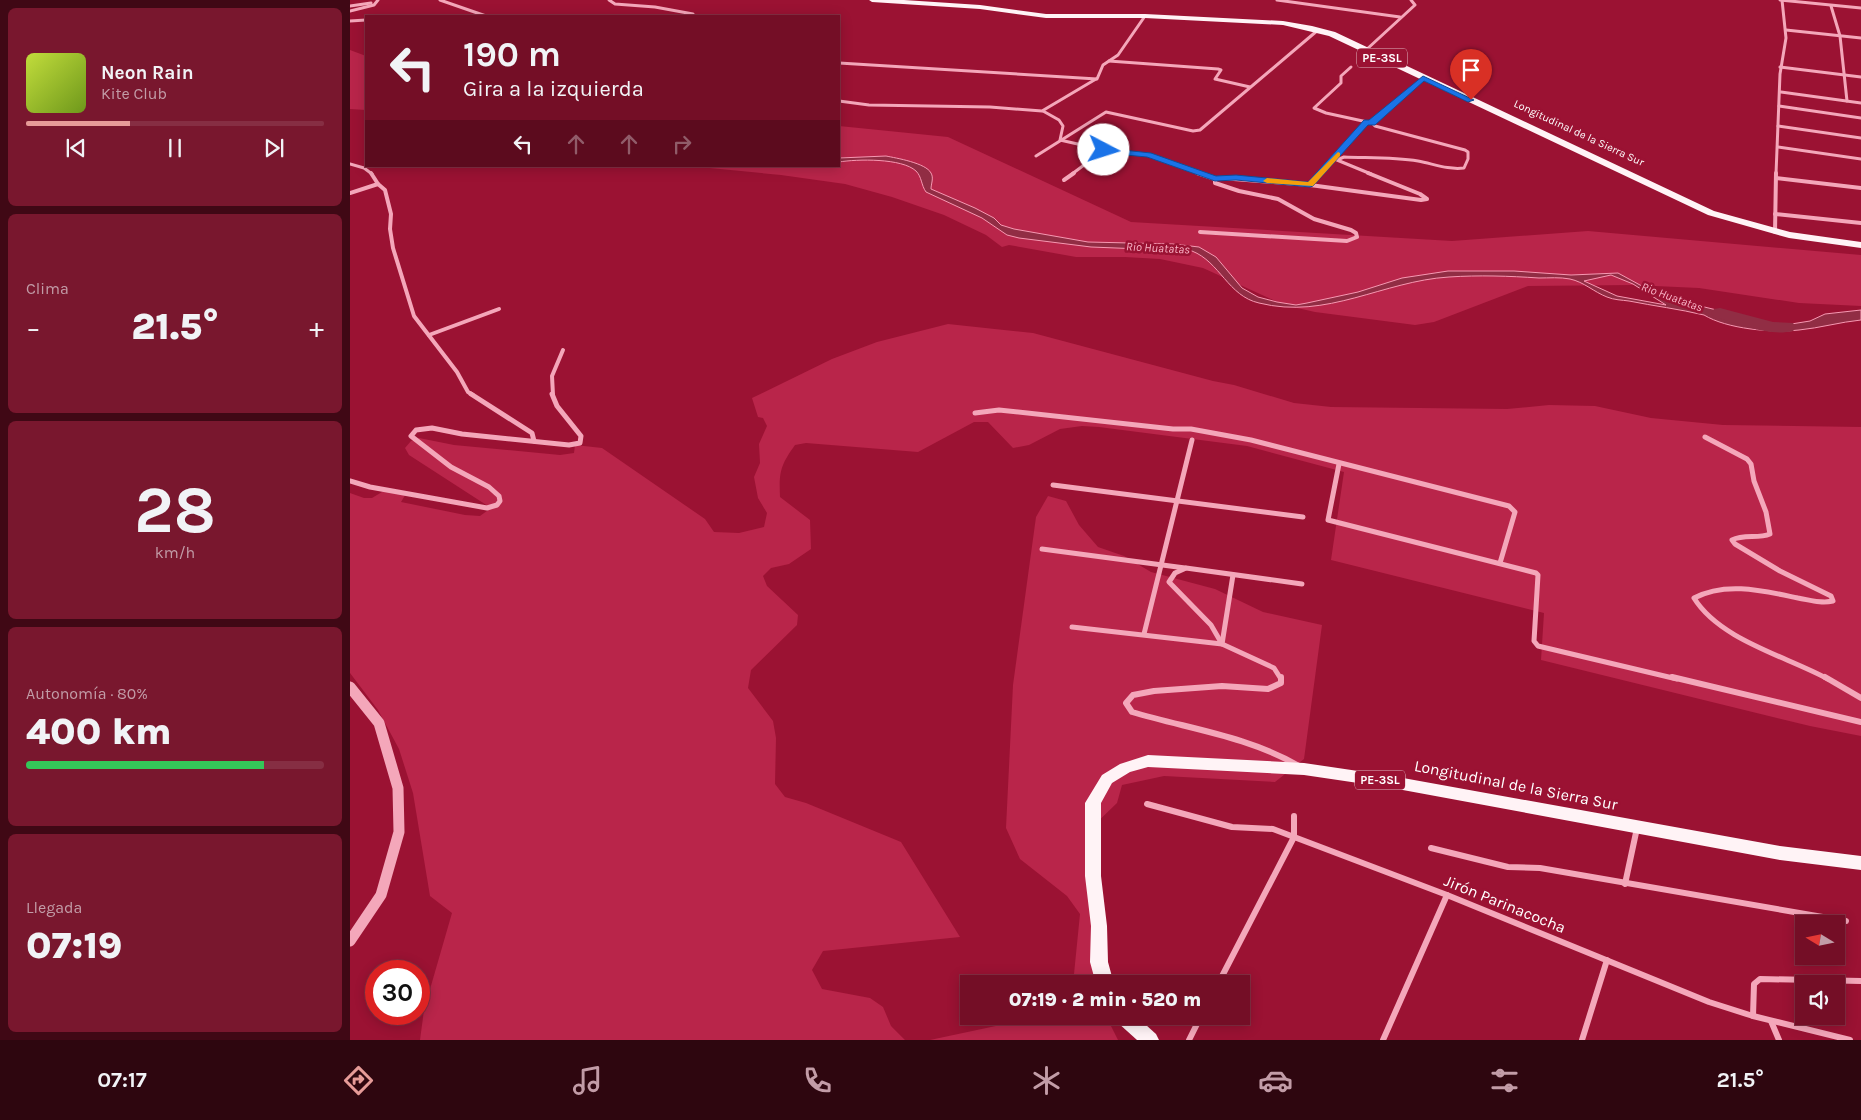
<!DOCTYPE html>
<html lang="es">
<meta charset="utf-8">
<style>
body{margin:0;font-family:Karla,sans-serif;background:#79172e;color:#f1f3f6;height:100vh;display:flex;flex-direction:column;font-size:19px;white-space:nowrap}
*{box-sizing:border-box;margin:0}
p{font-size:16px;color:#c29ca7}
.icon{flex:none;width:28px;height:28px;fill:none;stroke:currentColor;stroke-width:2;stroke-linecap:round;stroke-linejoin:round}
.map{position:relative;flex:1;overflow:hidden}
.side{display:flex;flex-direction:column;gap:8px;padding:8px;background:#400815;width:350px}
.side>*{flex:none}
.top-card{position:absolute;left:15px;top:15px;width:475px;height:152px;border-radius:0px;box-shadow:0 2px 12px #0003,0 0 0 1px #862e43;background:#740e26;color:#f1f3f6;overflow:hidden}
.needle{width:32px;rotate:280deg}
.buttons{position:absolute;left:1445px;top:915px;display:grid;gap:10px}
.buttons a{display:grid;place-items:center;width:50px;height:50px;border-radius:0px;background:#740e26;box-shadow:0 2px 12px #0003,0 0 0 1px #862e43;font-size:25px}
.speed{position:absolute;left:15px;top:960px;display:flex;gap:10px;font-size:25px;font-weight:700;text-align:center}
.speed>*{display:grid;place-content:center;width:65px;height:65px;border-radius:50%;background:#740e26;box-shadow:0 2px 12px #0003,0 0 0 1px #862e43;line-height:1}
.speed .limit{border:8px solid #d22;background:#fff;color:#111}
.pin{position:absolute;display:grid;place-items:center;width:42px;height:42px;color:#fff;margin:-51px -21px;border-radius:50% 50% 50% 0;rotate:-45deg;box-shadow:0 0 5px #0007}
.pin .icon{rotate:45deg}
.me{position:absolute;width:55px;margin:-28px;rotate:95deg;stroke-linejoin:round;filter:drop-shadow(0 0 4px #0008)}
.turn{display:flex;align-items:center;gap:18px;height:105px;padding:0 15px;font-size:22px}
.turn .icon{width:65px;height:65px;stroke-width:2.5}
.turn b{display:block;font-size:35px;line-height:42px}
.lanes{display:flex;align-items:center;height:48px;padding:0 15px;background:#0003;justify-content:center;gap:25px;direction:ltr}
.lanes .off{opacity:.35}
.big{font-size:38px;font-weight:800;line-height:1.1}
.side .card{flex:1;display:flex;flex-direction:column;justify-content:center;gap:8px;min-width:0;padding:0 18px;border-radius:8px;background:#79172e}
.side .dial{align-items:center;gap:0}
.dial b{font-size:65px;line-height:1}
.song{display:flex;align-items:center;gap:15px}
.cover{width:60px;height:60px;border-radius:8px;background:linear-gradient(135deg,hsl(70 70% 55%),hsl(80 70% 35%))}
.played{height:5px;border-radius:2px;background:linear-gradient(90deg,#e69b98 35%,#862e43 35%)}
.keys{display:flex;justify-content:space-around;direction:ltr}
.heat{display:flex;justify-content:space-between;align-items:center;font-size:28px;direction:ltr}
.charge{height:8px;border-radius:4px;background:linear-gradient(90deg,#34c759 80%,#862e43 0)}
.trip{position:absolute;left:610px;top:975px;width:290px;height:50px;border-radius:0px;background:#740e26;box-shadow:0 2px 12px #0003,0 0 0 1px #862e43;font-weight:800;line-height:50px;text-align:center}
.menu{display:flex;height:80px;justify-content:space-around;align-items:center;background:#2e060f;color:#c29ca7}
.menu .icon{width:35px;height:35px}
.menu .on{color:#e69b98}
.menu b{font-size:22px;color:#f1f3f6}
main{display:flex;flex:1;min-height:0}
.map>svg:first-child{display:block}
.green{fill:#b9254a}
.water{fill:#912d44;stroke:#f798b2;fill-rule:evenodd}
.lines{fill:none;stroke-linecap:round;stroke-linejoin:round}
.river{fill:#912d44;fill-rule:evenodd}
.minor-far3{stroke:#f4a7ba;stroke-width:3}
.minor-far2{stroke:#f4a7ba;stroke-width:4}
.minor-far1{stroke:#f4a7ba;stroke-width:5}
.minor{stroke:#f4a7ba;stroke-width:6}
.tertiary{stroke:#f4a7ba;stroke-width:11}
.primary{fill:#fff3f6;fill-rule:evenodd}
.route{fill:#1a73e8;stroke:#114b97}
.slow{fill:#f59e0b}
.labels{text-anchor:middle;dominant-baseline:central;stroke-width:5;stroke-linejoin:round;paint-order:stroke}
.far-street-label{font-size:11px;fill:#fff;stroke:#9b1233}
.shield{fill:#9b1233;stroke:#e1b8c2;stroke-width:1}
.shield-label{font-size:12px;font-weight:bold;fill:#fff}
.far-water-label{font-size:12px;font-style:italic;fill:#fab3c6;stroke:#9b1233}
.near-street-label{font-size:16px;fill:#fff;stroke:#9b1233}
</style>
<main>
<section class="side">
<div class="card">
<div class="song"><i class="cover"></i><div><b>Neon Rain</b><p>Kite Club</p></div></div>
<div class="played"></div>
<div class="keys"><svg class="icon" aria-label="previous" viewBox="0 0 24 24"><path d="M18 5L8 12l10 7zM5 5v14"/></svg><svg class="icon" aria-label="pause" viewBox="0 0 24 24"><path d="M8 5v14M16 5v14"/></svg><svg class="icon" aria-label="next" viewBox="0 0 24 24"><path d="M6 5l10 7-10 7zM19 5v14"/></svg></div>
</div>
<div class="card"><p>Clima</p>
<div class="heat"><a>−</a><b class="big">21.5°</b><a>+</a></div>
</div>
<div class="card dial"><b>28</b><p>km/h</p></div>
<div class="card"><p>Autonomía · 80%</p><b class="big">400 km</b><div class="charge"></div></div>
<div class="card"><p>Llegada</p><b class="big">07:19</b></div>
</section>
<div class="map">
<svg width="1511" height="1040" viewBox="0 0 1511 1040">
<rect width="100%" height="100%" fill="#9b1233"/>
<g class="green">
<path d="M0,50L16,56V110L0,109Z"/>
<path d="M489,126L598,137L781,222L1102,241L1238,231L1511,255V306L1449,303L1349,288L1283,285L1178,286L1084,322L1065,325L965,312L934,305L853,268L810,259L775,257H726L659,245L652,247L636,235L594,215L542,197L495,184L431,175L339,166H489Z"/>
<path d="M598,324L683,333L863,381L884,385L944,403L981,407L1157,409L1199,405L1245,406L1301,418L1373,425L1511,427V736L1460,726L1191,660L1194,613L981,560L994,472L897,446L749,427L732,426L710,429L679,445L663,448L638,422H624L568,452L456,443L445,445C430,466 429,472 430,497L460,520L461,549L439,564L421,568L413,576L417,586L448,615L447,625L401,670L398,688L423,721L426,738L425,784L435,797L456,803L551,842L610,937L473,951L462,970L472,989L520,998L533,1007L541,1026L555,1040H70L74,1010L102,913L80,896L63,793L49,749L28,710L0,673V493L14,498H22L37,489L57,492L51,502L115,515L130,516L141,508L59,455L55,448L61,441L69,438L104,445L210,455L224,453L225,445L252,448L355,519L364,532L389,533L414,527L417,513L408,498L404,477L410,463L409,444L417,426L413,418L408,417L402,398L482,359L527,342Z"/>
<path d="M698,496L716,501L729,525L748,547L774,556L801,572L865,589L913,612L972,625L954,759L925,782L814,776L772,785L767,803L737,832L744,940V984H723L730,914L717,896L670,859L656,828L663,685L686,517Z"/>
<path d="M692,1016H756L768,1040H580Z"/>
</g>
<path class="water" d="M536,156C546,158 576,163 581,173C584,178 581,184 581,189L625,208L644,218L651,225L664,229L738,242L823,244L849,247L866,257L892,288L908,297L927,302L946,305L957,303L1008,292L1052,278L1098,271H1164L1221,275L1268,273L1301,291L1318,298L1395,317L1397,322L1400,323L1435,325L1460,321L1475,314L1511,310V320C1490,322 1470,328 1449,330C1422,333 1377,329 1354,315C1329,309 1304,306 1279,301C1272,300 1264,300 1257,297C1244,292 1234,282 1220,279C1210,277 1199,278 1189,278C1159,276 1129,275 1099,277C1033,281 977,320 909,303C878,296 870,262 842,251L741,247L669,238L657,235L632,218L576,192C571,185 572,177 566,171C552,158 507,159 489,162V158ZM1261,275L1283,284L1316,305L1267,296L1234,281Z"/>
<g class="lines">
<path class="river" d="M1370,308L1423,322L1443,323L1446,327L1443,331C1418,337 1388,323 1364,317L1361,313L1364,309Z"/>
<g class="minor-far3">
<path d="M90,0L136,16"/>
<path d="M259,0L265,4L305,7L343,14L341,16"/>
<path d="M927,0L1050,17"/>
<path d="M1430,0L1511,8"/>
<path d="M0,6L21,3"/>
<path d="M1481,6L1490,36L1497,101"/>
<path d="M0,11L24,5L28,0"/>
<path d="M0,21L16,20"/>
<path d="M1436,30L1511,38"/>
<path d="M1016,50L1065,5L1061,0"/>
<path d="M759,61L868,69L871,70L865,79L900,87"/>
<path d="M489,63L747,79L753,65L768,55L795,16"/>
<path d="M1001,67L991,76V83L964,108L976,113L1022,123"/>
<path d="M1430,67L1511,77"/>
<path d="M1431,92L1511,103"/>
<path d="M489,101L519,105L640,107L692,111L746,79"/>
<path d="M1429,106L1511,118"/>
<path d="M693,111L709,120L713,126L710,140L754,150L798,155L851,174"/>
<path d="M1428,126L1511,138"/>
<path d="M1428,147L1511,159"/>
<path d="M686,156L756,112L843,131L850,130L968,30"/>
<path d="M0,164L14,168L22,174"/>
<path d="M722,174L754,150"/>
<path d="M970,174L1016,122"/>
<path d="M1021,174L987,160L994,157C1018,158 1044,157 1068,161C1084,164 1098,170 1114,168L1118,159V152L1115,150L1025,126L1022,123L1073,78"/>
<path d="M1426,174L1430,74L1436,38L1432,0"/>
</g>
<g class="minor-far2">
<path d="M21,173L28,184L35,190L41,214L40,229L43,248L64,316L107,372L118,392L123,395"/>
<path d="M847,173L865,179"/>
<path d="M1426,178L1511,188"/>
<path d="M714,180L724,173"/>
<path d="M960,185L971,173"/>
<path d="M0,193L28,184"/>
<path d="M1425,214L1511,223"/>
<path d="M850,232L997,241L1007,237L1006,233L1001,230L964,219L928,199L889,191L865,183V179L871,178L960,185L1071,200L1077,199L1070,194L1018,173"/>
<path d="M1425,232L1426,173"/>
<path d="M79,335L149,309"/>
<path d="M203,395L202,376L213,350"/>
</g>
<g class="minor-far1">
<path d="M121,394L182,433L184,441"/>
<path d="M625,413L649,410L823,429H841L901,440L1159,506L1165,512L1150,563"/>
<path d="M1355,437L1397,459L1401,464L1404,481L1416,512L1420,534C1408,539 1394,534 1382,540L1385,544L1430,571L1481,596L1483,601C1471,604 1460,600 1448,598C1414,591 1376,581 1344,598C1370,640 1436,656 1478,679"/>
<path d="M989,464L978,520L1186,573L1188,575L1184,641L1188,646L1327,679"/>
<path d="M0,481L20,487L137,508L147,505L150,501L149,496L139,487L101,467L61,436L66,430L82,428L112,434L219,445L230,443L231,436L207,406L202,394"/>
<path d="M703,485L953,517"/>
<path d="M692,549L835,568"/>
<path d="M722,627L872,644L883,575"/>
<path d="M794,634L842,440"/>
<path d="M931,679L924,668L872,644L861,625L819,582L825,573L836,568L952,584"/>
</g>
<g class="minor">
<path d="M931,677V683L918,689L872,686L804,691L783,695L776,703L782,712C839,729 897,736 949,766"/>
<path d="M1322,677L1511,722"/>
<path d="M1475,677L1511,698"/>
<path d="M797,804L882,827L923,829L1097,895L1359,1002L1403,1016L1500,1040"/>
<path d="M1081,848L1158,867L1190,868L1496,921"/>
<path d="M1275,884L1287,828"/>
<path d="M868,984L944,837V816"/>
<path d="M1403,1016L1404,984L1410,979L1511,981"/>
<path d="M1421,1021L1429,1040"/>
<path d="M839,1040L851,1016"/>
<path d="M1033,1040L1097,895"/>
<path d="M1232,1040L1257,960"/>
</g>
<path class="tertiary" d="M0,687L29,723L48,788L49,832L31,895L0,941"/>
<g class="primary">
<path d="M519,0H554L630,5L696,14H795L933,21L962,26L985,32L1364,211L1440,232L1511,242V248L1439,238L1358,215L979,36L933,25L795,18H696L630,9L522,2Z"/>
<path d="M798,755L954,763L1042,776L1430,846L1511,856V870L1430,860L1042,788L954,775L798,767L780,772L762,783L751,803V876L757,926L758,962L764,984H746L740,962L741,926L735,876V803L752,775L770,764Z"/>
<path d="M764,1016H786L806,1034L809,1040H787L767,1022Z"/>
</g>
</g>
<path class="route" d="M1073,76L1124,100L1118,102L1074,81L1025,125H1018L963,186L960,187L886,180L865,181L797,157L754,153L751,150L754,148L801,153L866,176L886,175L958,182L1014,120H1019Z"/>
<path class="slow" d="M988,152L990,153V156L963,186L917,183L913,181L917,178L958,182Z"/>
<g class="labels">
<g class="far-street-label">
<text transform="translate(1229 133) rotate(25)">Longitudinal de la Sierra Sur</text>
</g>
<g class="shield">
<rect x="1007" y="48.5" width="50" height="19" rx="4"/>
<rect x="1005" y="770.5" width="50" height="19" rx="4"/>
</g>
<g class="shield-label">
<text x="1032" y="58">PE-3SL</text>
<text x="1030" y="780">PE-3SL</text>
</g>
<g class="far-water-label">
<text transform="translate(808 248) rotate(3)">Rio Huatatas</text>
<text transform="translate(1322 297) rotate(20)">Rio Huatatas</text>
</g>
<g class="near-street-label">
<text transform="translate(1166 785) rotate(11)">Longitudinal de la Sierra Sur</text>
<text transform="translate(1155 904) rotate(22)">Jirón Parinacocha</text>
</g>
</g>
</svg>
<div class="buttons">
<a><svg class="needle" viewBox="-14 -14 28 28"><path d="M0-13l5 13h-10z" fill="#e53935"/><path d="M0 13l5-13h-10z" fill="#c29ca7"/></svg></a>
<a><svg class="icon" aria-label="sound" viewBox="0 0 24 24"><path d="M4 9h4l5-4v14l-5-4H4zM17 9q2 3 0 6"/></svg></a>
</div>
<div class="speed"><div class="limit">30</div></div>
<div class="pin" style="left:1121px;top:100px;background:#d93025"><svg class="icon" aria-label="arrive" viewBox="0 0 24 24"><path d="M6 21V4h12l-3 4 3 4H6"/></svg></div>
<svg class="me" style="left:754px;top:150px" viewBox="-20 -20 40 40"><circle r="19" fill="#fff"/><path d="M0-13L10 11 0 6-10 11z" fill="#1a73e8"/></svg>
<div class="trip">07:19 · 2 min · 520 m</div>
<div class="top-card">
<div class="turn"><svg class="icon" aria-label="left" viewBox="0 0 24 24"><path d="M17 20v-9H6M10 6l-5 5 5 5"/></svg><div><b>190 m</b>Gira a la izquierda</div></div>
<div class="lanes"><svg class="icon" aria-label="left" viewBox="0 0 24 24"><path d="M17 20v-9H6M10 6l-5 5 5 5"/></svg><svg class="icon off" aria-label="ahead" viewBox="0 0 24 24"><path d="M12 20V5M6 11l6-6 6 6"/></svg><svg class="icon off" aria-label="ahead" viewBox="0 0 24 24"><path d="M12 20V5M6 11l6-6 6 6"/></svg><svg class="icon off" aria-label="right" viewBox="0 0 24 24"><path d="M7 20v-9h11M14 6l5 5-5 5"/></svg></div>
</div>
</div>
</main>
<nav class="menu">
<b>07:17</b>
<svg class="icon on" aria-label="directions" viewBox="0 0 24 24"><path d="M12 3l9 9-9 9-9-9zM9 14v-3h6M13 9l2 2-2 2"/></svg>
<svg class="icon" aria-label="music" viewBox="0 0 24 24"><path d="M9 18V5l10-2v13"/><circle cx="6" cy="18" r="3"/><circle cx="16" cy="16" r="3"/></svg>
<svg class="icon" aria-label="phone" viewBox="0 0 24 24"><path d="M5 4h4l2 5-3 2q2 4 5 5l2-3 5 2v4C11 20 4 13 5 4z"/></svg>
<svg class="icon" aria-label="climate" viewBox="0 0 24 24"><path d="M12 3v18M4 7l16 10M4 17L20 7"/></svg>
<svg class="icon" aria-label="car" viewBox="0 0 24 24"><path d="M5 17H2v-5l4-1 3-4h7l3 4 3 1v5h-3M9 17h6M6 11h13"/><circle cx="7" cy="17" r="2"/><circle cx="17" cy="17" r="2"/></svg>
<svg class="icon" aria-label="filters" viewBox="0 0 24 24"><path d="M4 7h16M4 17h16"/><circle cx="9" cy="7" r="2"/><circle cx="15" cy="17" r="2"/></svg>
<b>21.5°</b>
</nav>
